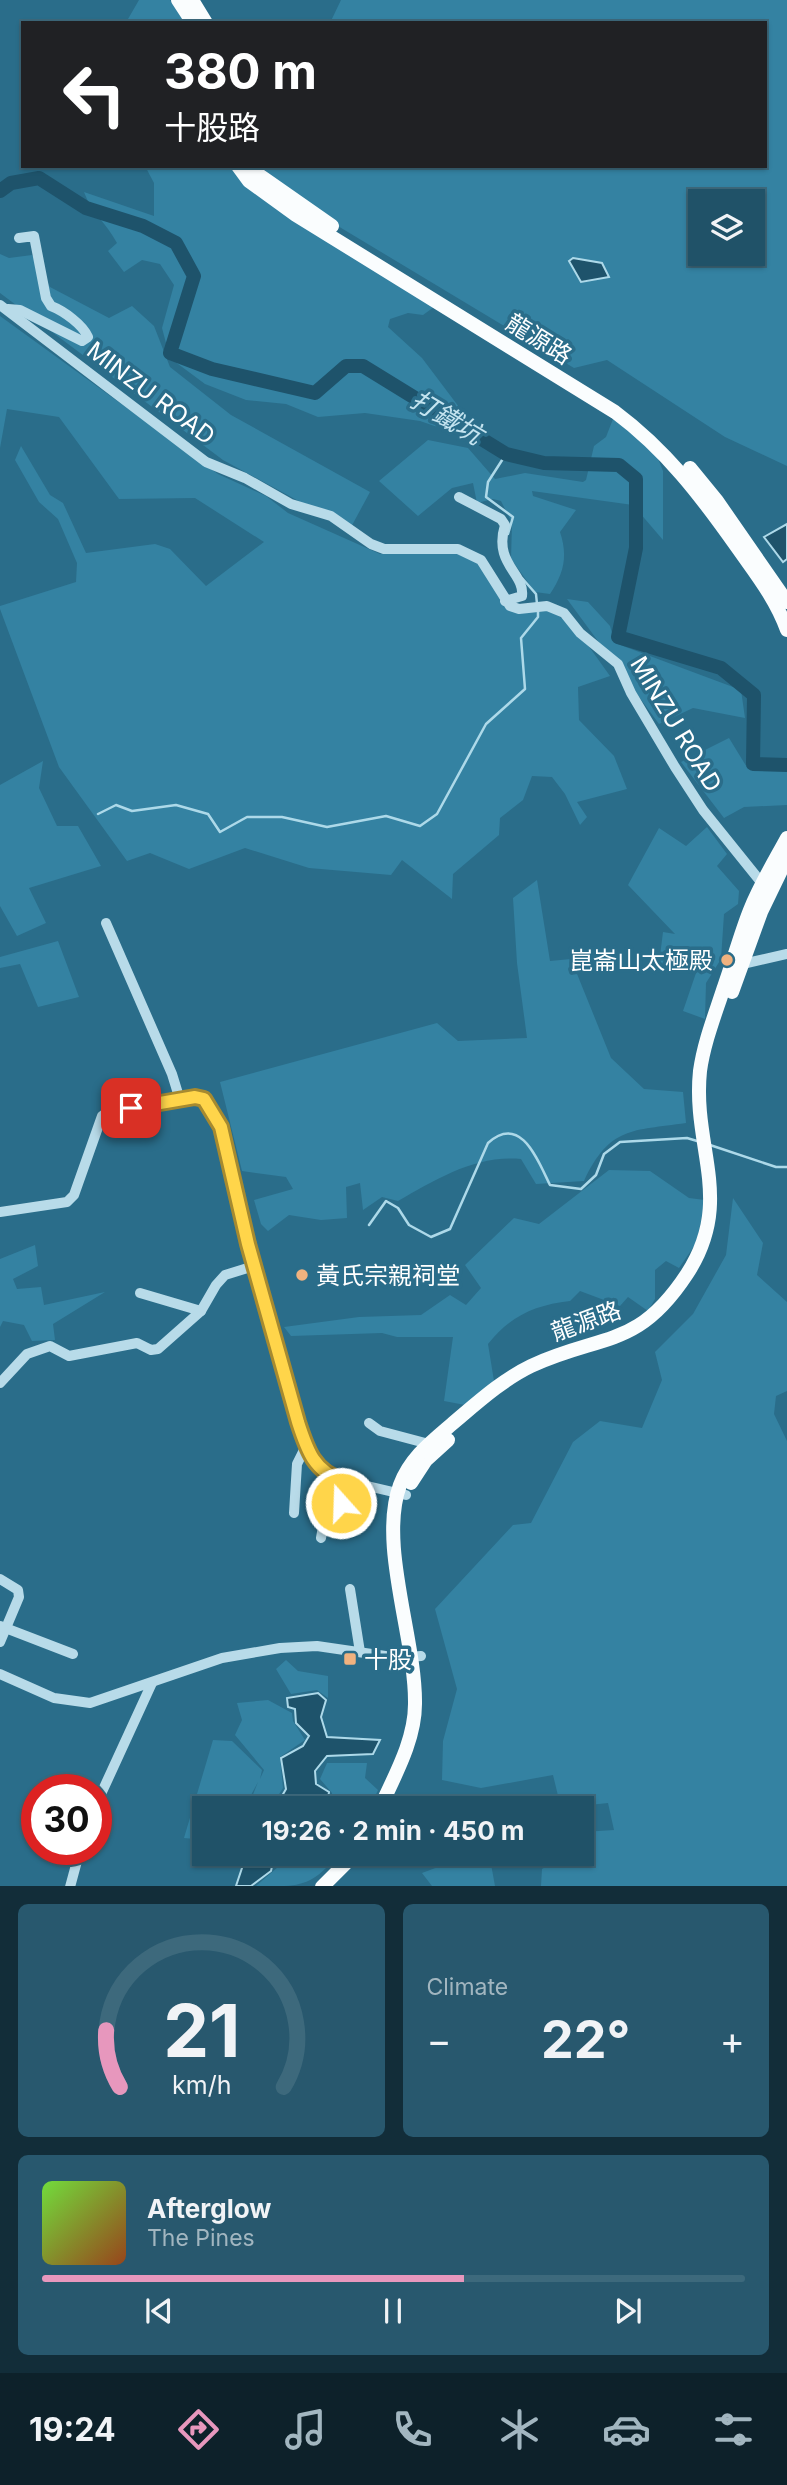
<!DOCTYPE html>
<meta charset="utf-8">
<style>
body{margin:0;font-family:Inter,"Noto Sans TC",sans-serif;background:#28586e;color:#f1f3f6;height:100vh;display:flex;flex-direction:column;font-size:26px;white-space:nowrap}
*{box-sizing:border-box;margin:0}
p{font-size:23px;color:#a2b6c0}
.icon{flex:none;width:38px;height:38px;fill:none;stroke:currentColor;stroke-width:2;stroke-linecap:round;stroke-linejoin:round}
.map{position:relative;height:1886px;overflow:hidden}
.details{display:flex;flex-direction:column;gap:18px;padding:18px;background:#122d39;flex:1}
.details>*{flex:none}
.banner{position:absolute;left:21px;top:21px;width:746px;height:147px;border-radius:0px;box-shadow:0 2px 5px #0004,0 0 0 2px #3d697c;background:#202124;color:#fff;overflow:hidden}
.controls{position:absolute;left:688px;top:189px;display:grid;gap:14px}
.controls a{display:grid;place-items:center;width:77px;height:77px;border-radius:0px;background:#205268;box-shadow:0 2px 5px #0004,0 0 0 2px #3d697c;font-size:35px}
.speed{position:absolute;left:21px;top:1774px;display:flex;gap:14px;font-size:35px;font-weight:700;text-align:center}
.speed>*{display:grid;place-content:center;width:91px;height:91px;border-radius:50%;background:#205268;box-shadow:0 2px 5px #0004,0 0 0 2px #3d697c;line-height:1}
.speed .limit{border:10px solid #d22;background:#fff;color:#111}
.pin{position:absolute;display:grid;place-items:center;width:60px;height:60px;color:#fff;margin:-30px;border-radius:14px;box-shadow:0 4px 10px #0006}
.me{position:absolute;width:77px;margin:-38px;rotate:340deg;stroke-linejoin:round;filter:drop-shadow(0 0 5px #0008)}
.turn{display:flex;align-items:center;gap:24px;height:147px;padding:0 28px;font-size:32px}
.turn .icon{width:91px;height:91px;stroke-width:2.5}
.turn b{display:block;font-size:49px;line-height:60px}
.big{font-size:52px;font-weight:700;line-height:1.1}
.details .card{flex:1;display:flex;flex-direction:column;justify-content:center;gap:10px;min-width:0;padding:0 24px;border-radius:10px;background:#28586e}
.details .dial{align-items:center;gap:0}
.dial svg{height:182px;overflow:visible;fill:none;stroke:#3d697c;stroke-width:7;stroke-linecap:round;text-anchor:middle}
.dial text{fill:#f1f3f6;stroke:none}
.song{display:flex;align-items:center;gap:21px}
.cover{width:84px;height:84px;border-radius:10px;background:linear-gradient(135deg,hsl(100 70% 55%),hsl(20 70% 35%))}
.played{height:7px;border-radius:4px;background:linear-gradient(90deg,#e797bd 60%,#3d697c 60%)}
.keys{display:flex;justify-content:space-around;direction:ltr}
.heat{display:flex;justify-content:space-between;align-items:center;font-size:38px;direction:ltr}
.details .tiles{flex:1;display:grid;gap:18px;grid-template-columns:1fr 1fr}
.card:last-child{grid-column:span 2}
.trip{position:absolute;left:192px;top:1796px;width:402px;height:70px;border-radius:0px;background:#205268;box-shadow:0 2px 5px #0004,0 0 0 2px #3d697c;font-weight:700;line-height:70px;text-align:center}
.tab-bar{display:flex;height:112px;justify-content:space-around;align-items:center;background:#0d212a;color:#a2b6c0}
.tab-bar .icon{width:49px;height:49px}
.tab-bar .on{color:#e797bd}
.tab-bar b{font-size:32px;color:#f1f3f6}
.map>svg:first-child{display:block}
.green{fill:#3482a2;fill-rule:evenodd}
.water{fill:#1e536b;stroke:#add9e9;stroke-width:2}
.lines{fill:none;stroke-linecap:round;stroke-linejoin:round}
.stream{stroke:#add9e9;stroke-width:2.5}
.river{stroke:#1e536b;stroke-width:14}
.minor{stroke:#b8dbe9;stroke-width:10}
.major{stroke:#fafdfe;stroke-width:14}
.route-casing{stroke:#a68a30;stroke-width:18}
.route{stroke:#ffd54a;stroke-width:12}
.poi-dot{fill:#f0b27f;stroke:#2a6d8a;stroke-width:2.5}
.labels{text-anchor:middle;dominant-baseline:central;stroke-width:7;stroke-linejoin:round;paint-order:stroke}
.street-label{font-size:24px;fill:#fff;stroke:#2a6d8a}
.poi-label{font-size:24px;fill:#fff;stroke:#2a6d8a;text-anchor:start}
.water-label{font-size:26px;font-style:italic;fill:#c4e4f0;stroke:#2a6d8a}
</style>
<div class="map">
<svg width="787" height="1887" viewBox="0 0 787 1887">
<rect width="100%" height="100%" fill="#2a6d8a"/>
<g class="green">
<path d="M139,0H170L185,23H110L128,19Z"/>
<path d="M341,0H787V466L725,437L607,360L574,368L283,193L262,166H765V23H330ZM700,201H752V254H700Z"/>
<path d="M145,166H237L434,307L423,315L408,313L390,319L388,327L422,358L465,415L458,434L420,421L365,413L318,417L286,404L246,400L205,384L170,358L162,328L174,285L160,264L142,260L124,272L108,251L117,243C107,224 91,212 84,192L154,216V183Z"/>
<path d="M0,254L9,258L32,255L50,287L109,318L132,306L154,326L170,367L231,415L370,492L350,529L223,460L0,293Z"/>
<path d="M0,316L218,474L266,496L288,513L380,554L424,550L454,552L479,562L511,607L544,606L575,627L610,676L578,687L579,720L614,756L627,789L577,802L587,817L580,825L565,794L552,777L532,776L523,800L500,818L499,835L453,874L452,899L402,860L391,875L309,868L245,848L189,869L150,853L127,861L59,767L0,609V606L76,582L77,563L58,519L39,502L15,460L21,446L50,495L63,503L86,553L155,544L170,549L206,586L264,542L195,498L119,499L59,417L7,409L0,448Z"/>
<path d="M613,419L655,451L663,471V540L633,505L532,491L533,496L576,510L560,532C568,556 564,573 550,594L535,592L511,559L512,523L501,501L493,499L477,503L473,483L452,488L418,516L379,481L428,440L468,448L495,479L525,473L583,482L586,480L594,446L606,437Z"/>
<path d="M567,599L588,602L610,626L615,643L741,690L745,718L693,708L659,724Z"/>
<path d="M729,738L748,769L787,771V805L744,807L724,818L681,762Z"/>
<path d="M43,761L39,788L57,826H78L101,866L29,888L46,923L17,936L0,906V785Z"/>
<path d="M707,827L727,854L717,866L739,891L738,904L724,914L721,959L706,983L705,1019L683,1011L696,973L659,964L663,932L675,934L628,885L659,828L686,846Z"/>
<path d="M537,880L550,961L571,959L611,1058L644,1089L683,1092L686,1123C632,1131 610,1126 584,1181L536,1184L521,1159C475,1155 437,1179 398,1201L382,1197L363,1210L360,1183L346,1187L347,1218L321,1220L289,1215L268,1231L261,1224L254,1200L293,1189L286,1177L242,1171L220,1082L437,1023L458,1041L527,1038L517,963L513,898Z"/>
<path d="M58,941L79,997L38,1007L20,964L0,968V957Z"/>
<path d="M609,1170L650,1171L689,1198L705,1200L697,1242L679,1268L666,1261L655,1270V1299L648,1311L628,1297L620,1306L580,1291L570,1301C535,1305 510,1316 488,1344L494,1381L465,1405L444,1401L453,1337H397L382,1333L291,1336L284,1327L359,1317L421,1315L450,1295L466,1305L481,1288L465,1265L514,1218L539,1224Z"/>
<path d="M733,1198L763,1243L757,1275L787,1302V1391L776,1396L774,1414L787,1441V1886H541L542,1869L566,1853H583V1832L614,1830L608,1803L561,1808L553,1775L481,1788L442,1780L443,1741L457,1689L435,1609L513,1525L531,1523L573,1442L600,1421L642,1428L662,1380L655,1352L693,1314L726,1255Z"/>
<path d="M35,1245L38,1266L13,1279L17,1289L41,1287L44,1305L105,1292L53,1324L55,1340L32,1341L24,1325L3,1321L0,1327V1259Z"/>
<path d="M286,1660L298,1671L328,1676V1698L317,1690L291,1694L276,1669Z"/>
<path d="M268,1700L292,1713L293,1721L305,1740L280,1757L283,1788L270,1808L248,1807L258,1782L244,1808H205V1840L184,1838L213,1740L232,1741L262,1770L260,1779L264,1770L235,1735L242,1720L237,1703Z"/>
<path d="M327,1763H367L365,1778L378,1790L370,1808H309L332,1800V1793L320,1779Z"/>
<path d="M279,1853H340C311,1887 301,1887 256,1886L278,1867Z"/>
<path d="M453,1853H489L495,1886H432L422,1873L446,1864Z"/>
</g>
<g class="water">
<path d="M573,258L602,263L609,277L581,282L569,261Z"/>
<path d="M787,524V559L783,562L764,537Z"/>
<path d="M318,1693L326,1700L321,1717L327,1737L380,1740L373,1754L327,1756L315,1771L316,1784L329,1792L328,1799L305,1803L304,1808H275L286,1789L281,1758L303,1746L309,1736L296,1723L295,1709L288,1707L287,1698Z"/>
<path d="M247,1853H275L271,1871L251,1886H236Z"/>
</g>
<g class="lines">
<g class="stream">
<path d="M506,454L488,482L486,497L513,517L508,534"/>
<path d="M522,578L536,594L537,604"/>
<path d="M98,814L116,805L132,811L176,805L208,814L220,832L247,817H282L327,827L386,816L420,826L437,814L486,724L525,689L521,638L538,617V611"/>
<path d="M710,1145L776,1167H787"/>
<path d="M369,1225L386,1201L398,1208L409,1225L431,1237L450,1229L488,1143C521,1113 538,1161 550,1185L581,1189L596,1175L604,1154L620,1142L687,1138L697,1141"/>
</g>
<path class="river" d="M0,191L11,183L39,178L86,208L143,226L176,243L194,276L170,353L212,369L315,393L346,366H363L506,454L544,463L619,465L636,479V548L618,637L721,668L754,695L753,764L787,765"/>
<g class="minor">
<path d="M0,305L206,462L245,478L291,504L331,516L371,544L384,549H458L481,560L510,606L519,609L547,606L564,613L580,633L618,664L631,693L675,767L703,810L765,887"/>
<path d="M8,309L20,310L82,341L88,337C83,325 64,311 51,306L46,298L34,236L19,238"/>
<path d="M459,497L501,519L505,525C493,564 525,573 522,596L505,601"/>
<path d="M106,923L172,1074L180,1100"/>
<path d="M738,965L787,954"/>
<path d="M0,1212L67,1202L74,1195L102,1116L110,1110L195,1097L204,1099L221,1127L248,1244L298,1422L313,1460L321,1471L333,1478L406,1495"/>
<path d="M140,1293L201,1311"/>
<path d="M0,1383L27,1354L50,1346L69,1356L137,1343L151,1350L158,1349L201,1311L216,1285L225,1275L254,1266"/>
<path d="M369,1423L380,1431L429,1444"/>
<path d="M294,1513L297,1464L306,1446"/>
<path d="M321,1538L326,1510L341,1503L344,1481"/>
<path d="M0,1579L18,1590L19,1597L0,1642"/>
<path d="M350,1589L360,1652"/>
<path d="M0,1626L73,1654"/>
<path d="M0,1674L54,1698L90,1703L222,1658L280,1648L317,1646L399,1658L421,1656"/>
<path d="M96,1805L152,1683"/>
<path d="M70,1887L80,1850"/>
</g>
<g class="major">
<path d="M178,0L193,23"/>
<path d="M192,0L206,23"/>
<path d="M238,166L249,181L296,215L615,412C666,450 701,496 737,547C756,574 776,599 787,630"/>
<path d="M251,166L259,175L332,226"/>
<path d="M690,468L717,501L787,602"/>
<path d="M732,992L761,912L787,858"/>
<path d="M411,1483L426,1460L448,1440"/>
<path d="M380,1808C395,1775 415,1740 415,1704C416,1639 378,1544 400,1485C410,1458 431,1442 452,1424C477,1403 502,1380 531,1366C602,1333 637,1350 687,1274C735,1200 692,1148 700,1071C704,1042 715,1015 724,987C733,962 740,935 750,910C760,885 774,862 787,838"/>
<path d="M322,1887L356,1853"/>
</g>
</g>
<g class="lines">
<defs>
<path id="route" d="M131,1108L195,1097L204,1099L221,1127L248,1244L298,1422C307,1450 314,1472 344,1481L341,1503"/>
</defs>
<use href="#route" class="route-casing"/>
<use href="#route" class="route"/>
</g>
<g class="poi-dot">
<circle cx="727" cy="960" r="7"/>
<circle cx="302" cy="1275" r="7"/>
<rect x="343" y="1652" width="14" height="14" rx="3.5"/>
</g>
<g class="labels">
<g class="street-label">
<text transform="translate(539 339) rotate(32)">龍源路</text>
<text transform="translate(151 393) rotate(37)">MINZU ROAD</text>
<text transform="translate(676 724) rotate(59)">MINZU ROAD</text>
<text transform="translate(586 1321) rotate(-20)">龍源路</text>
</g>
<g class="poi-label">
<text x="713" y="960" text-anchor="end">崑崙山太極殿</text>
<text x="316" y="1275">黃氏宗親祠堂</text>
<text x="364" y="1659">十股</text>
</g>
<g class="water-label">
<text transform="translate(447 417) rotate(31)">打鐵坑</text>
</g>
</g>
</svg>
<div class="controls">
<a><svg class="icon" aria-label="layers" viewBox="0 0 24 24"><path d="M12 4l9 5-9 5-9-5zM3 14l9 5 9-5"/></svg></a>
</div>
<div class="speed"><div class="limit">30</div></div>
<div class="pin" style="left:131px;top:1108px;background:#d93025"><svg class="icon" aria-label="arrive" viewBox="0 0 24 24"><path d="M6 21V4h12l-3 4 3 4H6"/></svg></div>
<svg class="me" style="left:341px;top:1503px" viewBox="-20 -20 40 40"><circle r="17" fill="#ffd54a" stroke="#fff" stroke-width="3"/><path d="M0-11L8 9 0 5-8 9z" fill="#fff"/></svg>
<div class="trip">19:26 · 2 min · 450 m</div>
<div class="banner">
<div class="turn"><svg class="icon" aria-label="left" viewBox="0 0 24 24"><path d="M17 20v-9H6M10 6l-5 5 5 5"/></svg><div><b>380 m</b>十股路</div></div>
</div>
</div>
<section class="details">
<div class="tiles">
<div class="card dial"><svg viewBox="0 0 100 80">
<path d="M14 69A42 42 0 1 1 86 69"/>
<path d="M14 69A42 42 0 0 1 8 44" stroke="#e797bd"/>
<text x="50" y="56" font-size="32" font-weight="700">21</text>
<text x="50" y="72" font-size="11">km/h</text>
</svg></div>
<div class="card"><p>Climate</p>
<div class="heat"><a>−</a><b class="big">22°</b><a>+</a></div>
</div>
<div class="card">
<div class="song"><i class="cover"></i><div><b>Afterglow</b><p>The Pines</p></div></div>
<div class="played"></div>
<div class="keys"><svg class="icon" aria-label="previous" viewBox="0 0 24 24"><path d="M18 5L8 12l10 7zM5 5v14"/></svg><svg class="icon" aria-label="pause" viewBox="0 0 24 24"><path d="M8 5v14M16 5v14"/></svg><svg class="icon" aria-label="next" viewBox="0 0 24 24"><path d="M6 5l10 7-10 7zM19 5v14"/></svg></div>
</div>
</div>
</section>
<nav class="tab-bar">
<b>19:24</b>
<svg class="icon on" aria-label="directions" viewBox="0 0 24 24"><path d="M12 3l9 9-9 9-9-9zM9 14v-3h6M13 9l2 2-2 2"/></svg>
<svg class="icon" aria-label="music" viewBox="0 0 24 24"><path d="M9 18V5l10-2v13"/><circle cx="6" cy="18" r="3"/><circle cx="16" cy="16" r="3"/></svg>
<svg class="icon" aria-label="phone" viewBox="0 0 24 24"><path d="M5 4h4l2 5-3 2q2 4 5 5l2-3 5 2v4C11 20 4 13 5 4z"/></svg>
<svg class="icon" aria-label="climate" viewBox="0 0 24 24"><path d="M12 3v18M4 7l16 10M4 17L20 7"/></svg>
<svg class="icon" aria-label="car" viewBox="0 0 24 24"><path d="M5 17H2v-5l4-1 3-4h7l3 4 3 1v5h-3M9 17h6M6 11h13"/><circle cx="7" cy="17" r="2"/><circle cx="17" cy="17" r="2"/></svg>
<svg class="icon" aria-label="filters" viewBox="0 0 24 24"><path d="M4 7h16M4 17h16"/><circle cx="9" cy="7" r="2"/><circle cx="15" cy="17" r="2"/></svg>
</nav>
